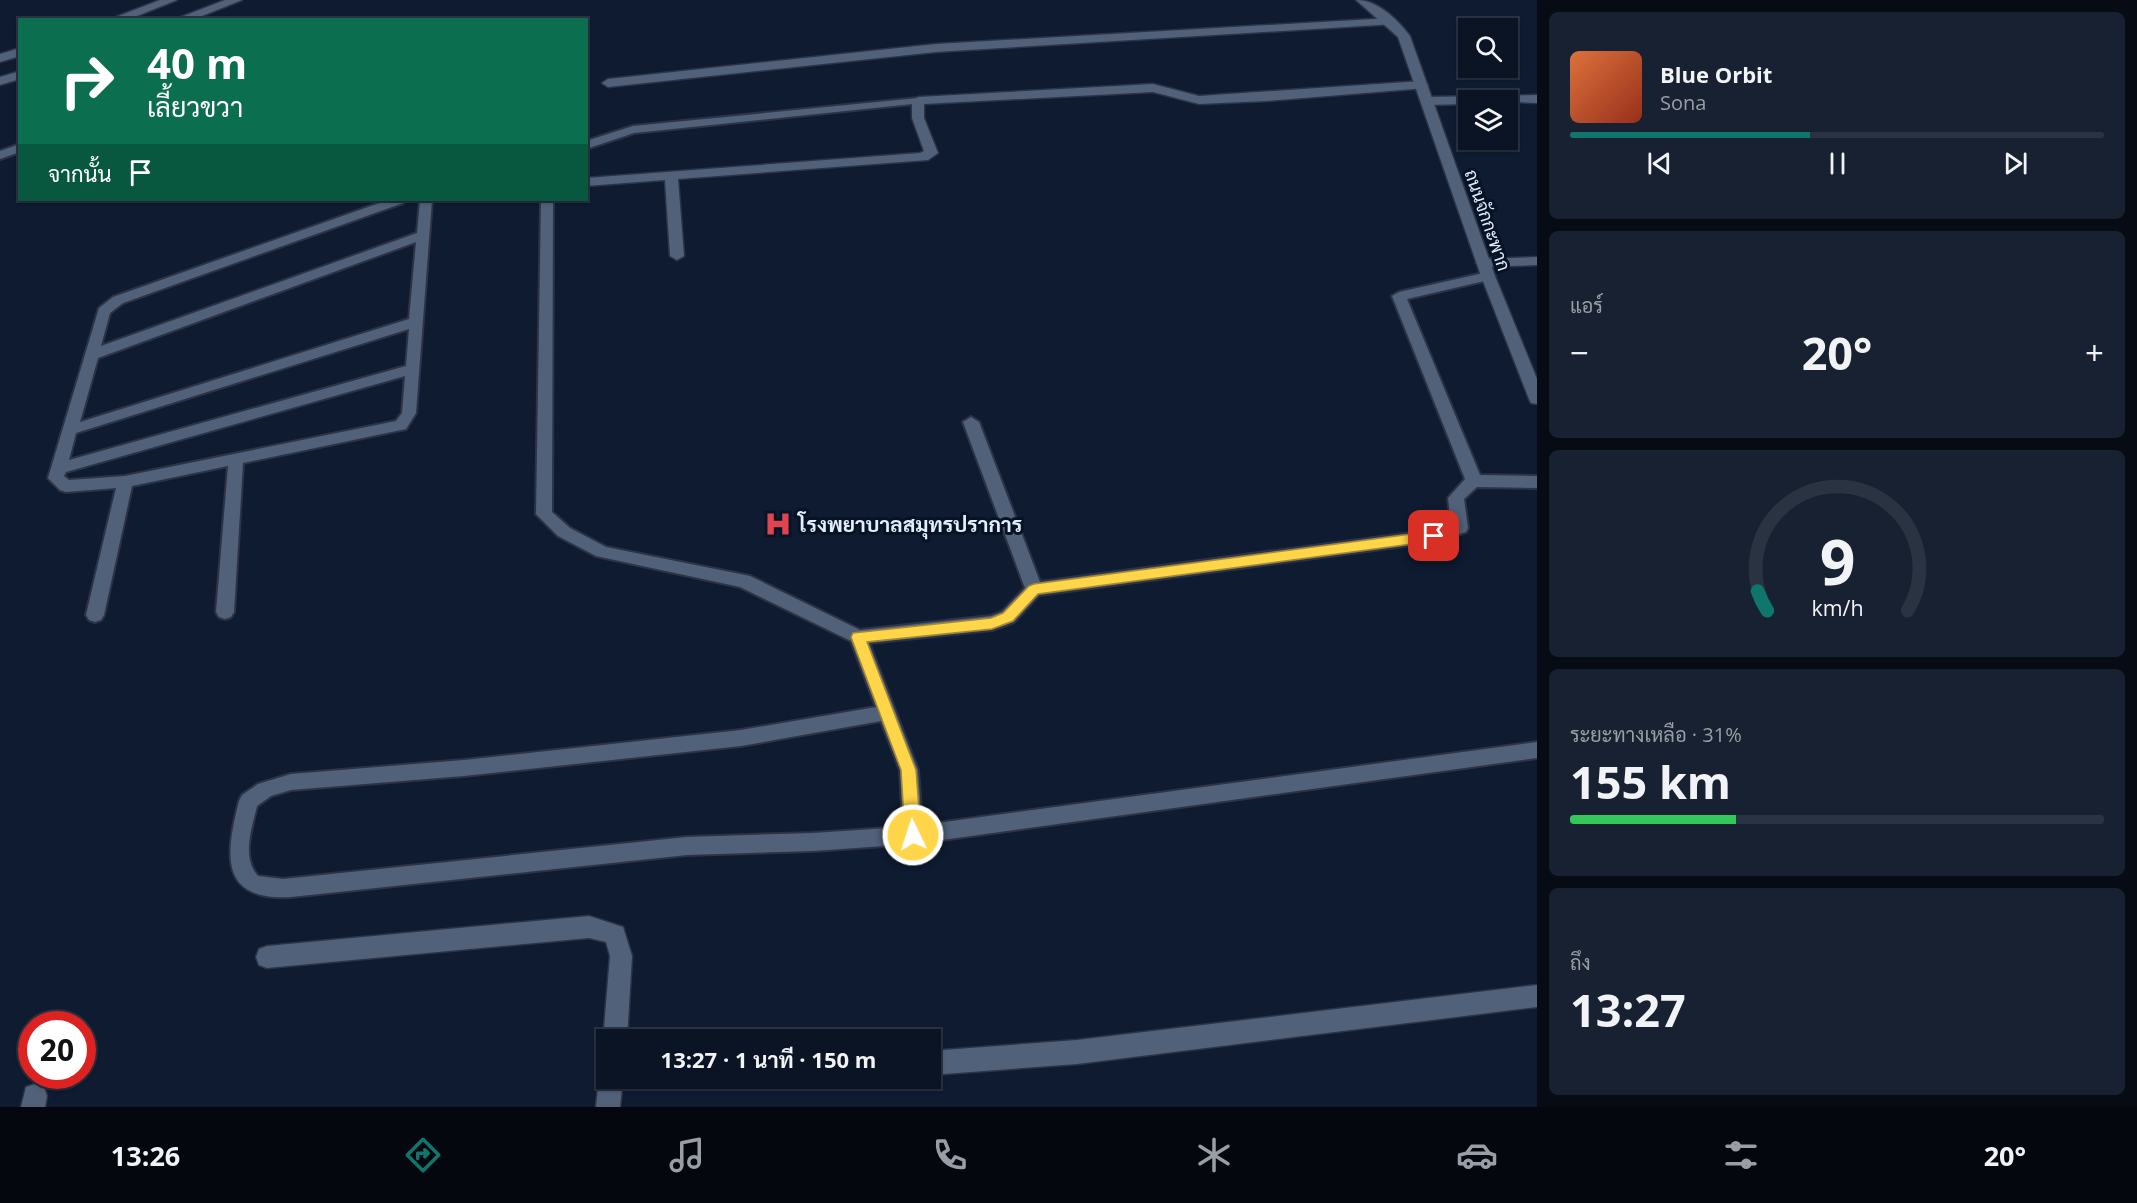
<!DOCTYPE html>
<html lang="th">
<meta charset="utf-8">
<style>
body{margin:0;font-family:"Open Sans",Sarabun,sans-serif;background:#182131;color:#f1f3f6;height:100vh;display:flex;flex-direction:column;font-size:22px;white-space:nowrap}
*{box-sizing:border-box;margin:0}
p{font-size:20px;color:#999ea6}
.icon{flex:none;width:33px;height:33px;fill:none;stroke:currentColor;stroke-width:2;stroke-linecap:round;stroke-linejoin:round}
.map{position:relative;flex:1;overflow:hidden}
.details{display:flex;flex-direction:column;gap:12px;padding:12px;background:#060b14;width:600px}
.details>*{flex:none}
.guide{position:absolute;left:18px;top:18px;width:570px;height:183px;border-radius:0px;box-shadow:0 2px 4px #0004,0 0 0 2px #2a3341;background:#0b6e4f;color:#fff;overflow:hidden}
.controls{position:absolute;left:1458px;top:18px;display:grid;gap:12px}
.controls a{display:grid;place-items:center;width:60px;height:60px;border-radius:0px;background:#0a1424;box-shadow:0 2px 4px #0004,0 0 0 2px #2a3341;font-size:30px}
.speed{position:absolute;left:18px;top:1011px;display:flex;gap:12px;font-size:30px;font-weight:700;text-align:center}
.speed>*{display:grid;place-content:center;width:78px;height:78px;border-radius:50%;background:#0a1424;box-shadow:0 2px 4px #0004,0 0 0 2px #2a3341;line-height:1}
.speed .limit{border:9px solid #d22;background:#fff;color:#111}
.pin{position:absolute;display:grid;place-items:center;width:51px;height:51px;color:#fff;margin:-26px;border-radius:12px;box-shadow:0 3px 9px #0006}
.me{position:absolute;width:66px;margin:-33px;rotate:356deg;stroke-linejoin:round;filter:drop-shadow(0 0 4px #0008)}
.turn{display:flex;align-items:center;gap:21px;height:126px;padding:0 30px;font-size:27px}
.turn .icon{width:78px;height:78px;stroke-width:2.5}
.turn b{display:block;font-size:42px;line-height:51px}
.then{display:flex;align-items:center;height:57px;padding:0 30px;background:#0003;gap:12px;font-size:22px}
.big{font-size:45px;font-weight:700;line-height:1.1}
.details .widget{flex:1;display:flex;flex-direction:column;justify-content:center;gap:9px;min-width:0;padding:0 21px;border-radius:9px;background:#182131}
.details .dial{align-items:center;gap:0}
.dial svg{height:156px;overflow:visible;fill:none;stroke:#2a3341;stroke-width:7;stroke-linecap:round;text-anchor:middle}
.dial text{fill:#f1f3f6;stroke:none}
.song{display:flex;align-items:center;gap:18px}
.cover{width:72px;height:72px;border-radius:9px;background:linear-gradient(135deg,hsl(20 70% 55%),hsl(10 70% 35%))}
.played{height:6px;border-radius:3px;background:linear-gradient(90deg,#0f766e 45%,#2a3341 45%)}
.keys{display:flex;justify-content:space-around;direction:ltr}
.heat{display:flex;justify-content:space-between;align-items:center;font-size:33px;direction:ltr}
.charge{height:9px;border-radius:4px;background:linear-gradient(90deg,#34c759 31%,#2a3341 0)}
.trip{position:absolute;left:596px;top:1029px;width:345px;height:60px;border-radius:0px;background:#0a1424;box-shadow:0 2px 4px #0004,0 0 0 2px #2a3341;font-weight:700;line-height:60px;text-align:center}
.tab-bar{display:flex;height:96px;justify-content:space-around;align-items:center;background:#04080e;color:#999ea6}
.tab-bar .icon{width:42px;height:42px}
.tab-bar .selected{color:#0f766e}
.tab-bar b{font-size:27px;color:#f1f3f6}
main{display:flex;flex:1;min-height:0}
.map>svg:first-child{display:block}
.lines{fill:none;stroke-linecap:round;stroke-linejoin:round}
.service-casing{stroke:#2d3345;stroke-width:4}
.minor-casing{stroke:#2d3345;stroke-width:3}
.tertiary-casing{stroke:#2d3345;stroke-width:3}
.secondary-casing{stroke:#2d3345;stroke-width:3}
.service{fill:#51617a;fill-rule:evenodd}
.minor{fill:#51617a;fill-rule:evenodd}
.tertiary{fill:#51617a;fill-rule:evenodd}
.secondary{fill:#51617a;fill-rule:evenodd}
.route{fill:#ffd54a;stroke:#a68a30;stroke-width:1.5}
.labels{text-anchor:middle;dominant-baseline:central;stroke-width:6;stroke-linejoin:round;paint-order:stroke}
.far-street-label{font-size:18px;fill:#e3edfc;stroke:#061226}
.poi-label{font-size:21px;font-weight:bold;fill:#e3edfc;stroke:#061226;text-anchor:start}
</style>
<main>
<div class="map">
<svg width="1537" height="1107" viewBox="0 0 1537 1107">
<rect width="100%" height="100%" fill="#0e1b30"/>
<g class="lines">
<defs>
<g id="service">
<path d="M918,98L924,101L922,103L634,133L586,149V141L633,126Z"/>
<path d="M20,144V152L0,159V151Z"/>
<path d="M388,200H405L403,203L123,303L110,313L101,346L417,233L420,200H432L416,413L406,429L243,463L234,612L231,617L225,619L219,617L216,612L228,466L132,486L104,615L101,620L95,622L89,620L86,615L116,488L66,492L60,490L48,478L99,308L113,297ZM416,242L409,319L80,422L98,358ZM409,329L406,366L69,460L76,433ZM405,376L402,413L396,421L125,476L69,480L64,476L66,472Z"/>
<path d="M541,200H553L552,512L570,528L606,547L750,576L860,630L991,616L1002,612L1025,588L963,422L971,417L979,422L1040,582L1434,530L1451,525L1448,498L1465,479L1392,296L1399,292L1488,272L1493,273L1495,276L1493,279L1407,299L1480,475L1537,476V488L1477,487L1464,499L1468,528L1466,532L1434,542L1039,595L1014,622L992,630L869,643L918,770L922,825L1537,742V758L913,844L813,851L687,855L291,897C218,901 226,853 239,801L242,795L258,784L291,774L464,760L741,730L876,707L851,641L740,587L596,556L558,536L536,514ZM881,721L900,770L903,827L813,833L687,837L283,879L258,876C241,857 252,828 257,806L271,796L291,790L464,776L741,746Z"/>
</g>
<g id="minor">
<path d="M1391,18L1397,22L1395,24L936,52L608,87L602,83L608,79L936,44Z"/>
<path d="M1422,81L1428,85L1426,88L1267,101L1199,104L1153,92L924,104V118L938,153L928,160L678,179L684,256L677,260L670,256L665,180L586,186V178L920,153L924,151L912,118V101L918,97L1153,84L1199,96Z"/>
<path d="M1537,95V103L1468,100V104L1428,105L1422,101L1428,97Z"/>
<path d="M1537,257V265L1483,267L1476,263L1483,259Z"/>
<path d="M589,916L623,927L632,956L627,1040H606V1047L603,1040L610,956L606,942L589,938L267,968L259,965L256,957L259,949L267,946Z"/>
<path d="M1537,985V1007L1077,1064L930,1075V1051L1077,1040Z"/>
<path d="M606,1068V1078H623L620,1107H596L599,1078L602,1069Z"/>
<path d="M35,1084L44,1087L47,1096L45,1107H21L26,1087Z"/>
</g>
<path id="tertiary" d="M1356,0C1378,0 1397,19 1410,36L1495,276L1537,379V404L1531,403L1529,399L1481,276L1398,37Z"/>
<g id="secondary">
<path d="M160,0H177L127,20H108Z"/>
<path d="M225,0H242L192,20H173Z"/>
<path d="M20,48V56L0,62V54Z"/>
<path d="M20,71V79L0,85V77Z"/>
</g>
</defs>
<use href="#service" class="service-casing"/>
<use href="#minor" class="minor-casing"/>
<use href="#tertiary" class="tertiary-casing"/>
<use href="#secondary" class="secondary-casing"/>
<use href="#service" class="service"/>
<use href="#minor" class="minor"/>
<use href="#tertiary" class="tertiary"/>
<use href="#secondary" class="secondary"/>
</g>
<path class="route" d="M1434,531L1441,536L1434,541L1038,594L1013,621L992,629L867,642L916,770L921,835L919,840L913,843L908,840L905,835L901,770L851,637L853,633L991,618L1003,613L1029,586L1034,584Z"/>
<defs>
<symbol id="hospital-bare" viewBox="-9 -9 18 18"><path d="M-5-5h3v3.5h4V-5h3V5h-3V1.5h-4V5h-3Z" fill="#e0444e" stroke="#061226" stroke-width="2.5" paint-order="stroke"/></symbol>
</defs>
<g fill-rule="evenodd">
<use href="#hospital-bare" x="759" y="505" width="38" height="38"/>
</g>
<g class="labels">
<g class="far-street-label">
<text transform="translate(1488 220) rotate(71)">ถนนจักกะพาก</text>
</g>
<g class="poi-label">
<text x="798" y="524">โรงพยาบาลสมุทรปราการ</text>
</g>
</g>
</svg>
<div class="controls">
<a><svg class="icon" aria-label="search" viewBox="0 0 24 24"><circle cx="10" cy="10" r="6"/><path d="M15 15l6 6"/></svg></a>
<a><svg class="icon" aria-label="layers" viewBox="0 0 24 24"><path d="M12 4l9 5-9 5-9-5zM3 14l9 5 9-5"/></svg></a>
</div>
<div class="speed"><div class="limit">20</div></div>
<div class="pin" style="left:1434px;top:536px;background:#d93025"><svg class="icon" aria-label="arrive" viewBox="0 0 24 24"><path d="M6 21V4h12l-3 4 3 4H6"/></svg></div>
<svg class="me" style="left:913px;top:835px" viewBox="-20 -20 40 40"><circle r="17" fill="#ffd54a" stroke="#fff" stroke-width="3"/><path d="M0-11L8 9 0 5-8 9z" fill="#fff"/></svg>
<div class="trip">13:27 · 1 นาที · 150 m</div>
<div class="guide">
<div class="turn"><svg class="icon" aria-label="right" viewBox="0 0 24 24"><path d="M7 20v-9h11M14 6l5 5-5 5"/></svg><div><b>40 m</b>เลี้ยวขวา</div></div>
<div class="then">จากนั้น<svg class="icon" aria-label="arrive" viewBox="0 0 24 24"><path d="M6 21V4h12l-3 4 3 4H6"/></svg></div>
</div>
</div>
<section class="details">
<div class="widget">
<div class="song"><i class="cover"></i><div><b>Blue Orbit</b><p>Sona</p></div></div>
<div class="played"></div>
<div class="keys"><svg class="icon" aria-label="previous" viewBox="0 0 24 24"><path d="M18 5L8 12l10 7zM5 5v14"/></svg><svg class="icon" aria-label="pause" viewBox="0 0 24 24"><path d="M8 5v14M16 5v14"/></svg><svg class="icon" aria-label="next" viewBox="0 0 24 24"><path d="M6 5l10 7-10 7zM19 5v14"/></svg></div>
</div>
<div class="widget"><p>แอร์</p>
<div class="heat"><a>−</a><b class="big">20°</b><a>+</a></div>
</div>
<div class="widget dial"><svg viewBox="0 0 100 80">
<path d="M14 69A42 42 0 1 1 86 69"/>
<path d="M14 69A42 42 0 0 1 9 59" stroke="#0f766e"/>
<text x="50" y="56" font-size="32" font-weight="700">9</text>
<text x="50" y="72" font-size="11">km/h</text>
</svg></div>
<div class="widget"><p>ระยะทางเหลือ · 31%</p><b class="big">155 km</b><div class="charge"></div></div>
<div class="widget"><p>ถึง</p><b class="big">13:27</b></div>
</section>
</main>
<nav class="tab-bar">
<b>13:26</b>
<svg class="icon selected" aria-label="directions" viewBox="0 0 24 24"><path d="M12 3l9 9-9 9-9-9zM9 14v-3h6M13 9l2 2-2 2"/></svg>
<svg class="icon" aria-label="music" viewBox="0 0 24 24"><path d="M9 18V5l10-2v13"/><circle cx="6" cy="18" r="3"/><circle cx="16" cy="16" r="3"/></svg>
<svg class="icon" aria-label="phone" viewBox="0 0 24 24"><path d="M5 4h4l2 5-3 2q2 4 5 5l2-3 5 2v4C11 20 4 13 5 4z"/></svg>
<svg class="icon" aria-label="climate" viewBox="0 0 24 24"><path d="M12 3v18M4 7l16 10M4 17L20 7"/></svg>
<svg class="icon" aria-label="car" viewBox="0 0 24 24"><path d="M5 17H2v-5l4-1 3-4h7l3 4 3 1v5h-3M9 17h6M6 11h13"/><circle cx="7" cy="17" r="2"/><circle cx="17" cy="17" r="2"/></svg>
<svg class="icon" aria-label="filters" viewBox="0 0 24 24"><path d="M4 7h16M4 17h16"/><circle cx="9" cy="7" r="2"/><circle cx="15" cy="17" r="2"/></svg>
<b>20°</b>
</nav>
